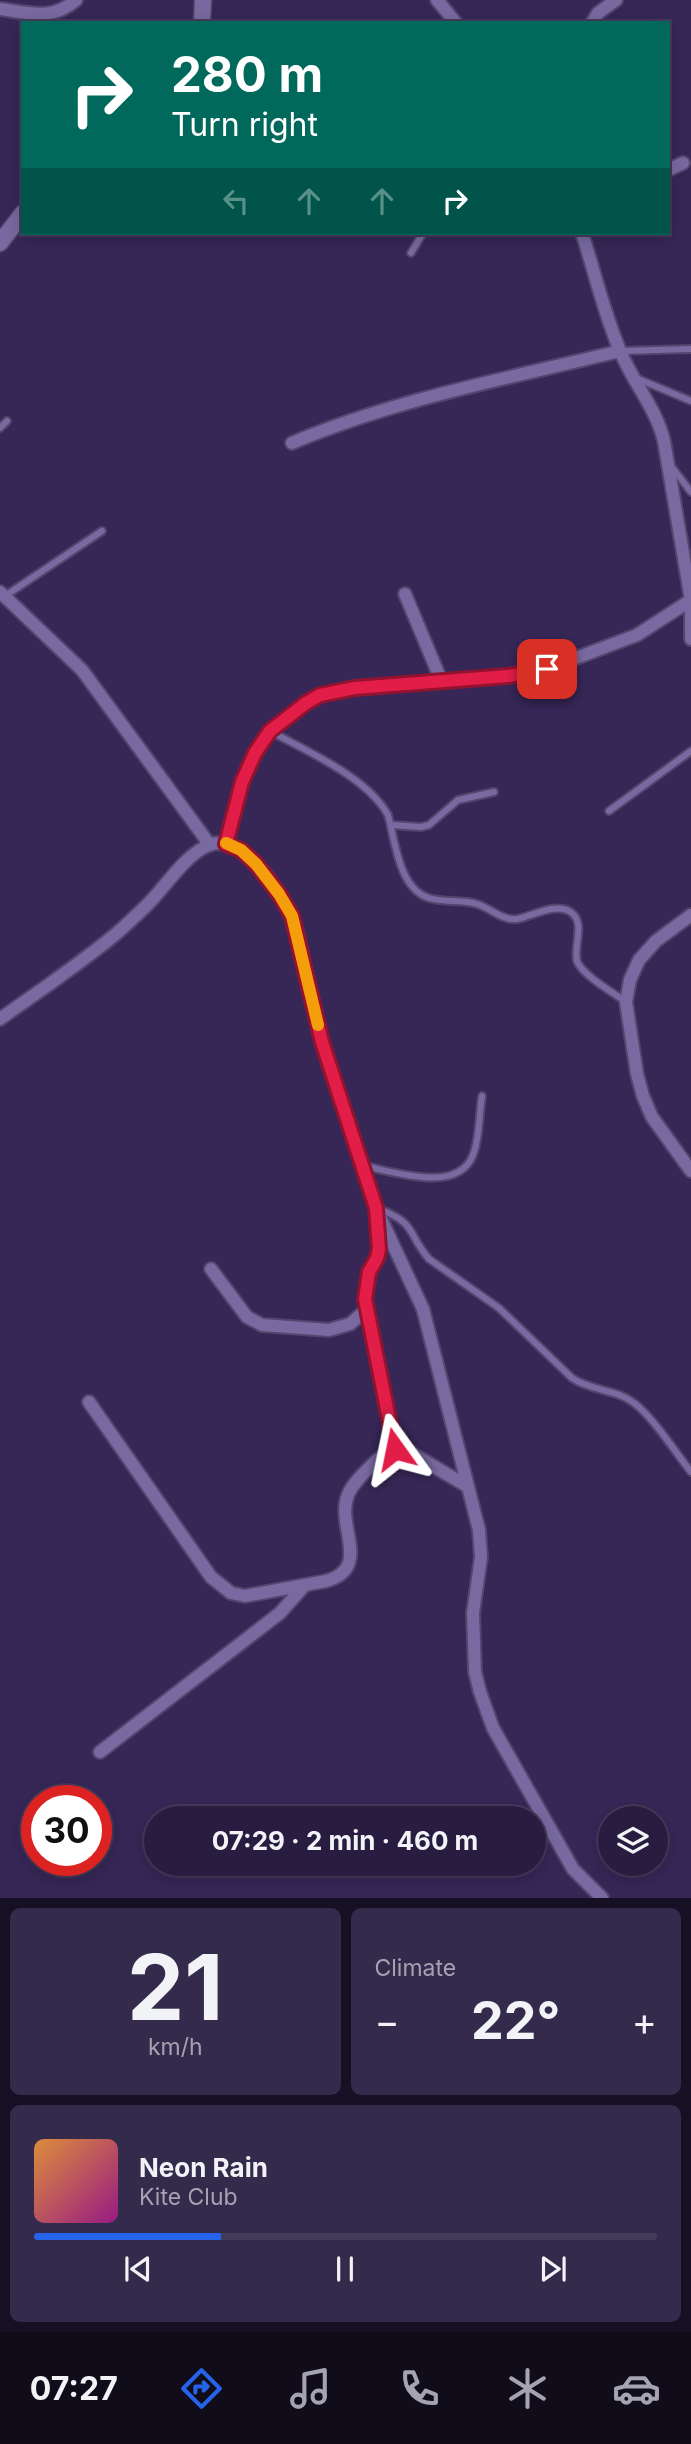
<!DOCTYPE html>
<meta charset="utf-8">
<style>
body{margin:0;font-family:Inter,sans-serif;background:#342a4c;color:#f1f3f6;height:100vh;display:flex;flex-direction:column;font-size:26px;white-space:nowrap}
*{box-sizing:border-box;margin:0}
p{font-size:23px;color:#a5a2b1}
.icon{flex:none;width:38px;height:38px;fill:none;stroke:currentColor;stroke-width:2;stroke-linecap:round;stroke-linejoin:round}
.map{position:relative;height:1898px;overflow:hidden}
.panel{display:flex;flex-direction:column;gap:10px;padding:10px;background:#161024;flex:1}
.panel>*{flex:none}
.guide{position:absolute;left:21px;top:21px;width:649px;height:214px;border-radius:0px;box-shadow:0 4px 18px #0003,0 0 0 2px #443b5a;background:#00695c;color:#fff;overflow:hidden}
.fabs{position:absolute;left:598px;top:1806px;display:grid;gap:14px}
.fabs a{display:grid;place-items:center;width:70px;height:70px;border-radius:50%;background:#281d41;box-shadow:0 4px 18px #0003,0 0 0 2px #443b5a;font-size:35px}
.speed{position:absolute;left:21px;top:1785px;display:flex;gap:14px;font-size:35px;font-weight:700;text-align:center}
.speed>*{display:grid;place-content:center;width:91px;height:91px;border-radius:50%;background:#281d41;box-shadow:0 4px 18px #0003,0 0 0 2px #443b5a;line-height:1}
.speed .limit{border:10px solid #d22;background:#fff;color:#111}
.pin{position:absolute;display:grid;place-items:center;width:60px;height:60px;color:#fff;margin:-30px;border-radius:14px;box-shadow:0 4px 10px #0006}
.me{position:absolute;width:77px;margin:-38px;rotate:348deg;stroke-linejoin:round;filter:drop-shadow(0 0 5px #0008)}
.turn{display:flex;align-items:center;gap:24px;height:147px;padding:0 35px;font-size:32px}
.turn .icon{width:91px;height:91px;stroke-width:2.5}
.turn b{display:block;font-size:49px;line-height:60px}
.lanes{display:flex;align-items:center;height:66px;padding:0 35px;background:#0003;justify-content:center;gap:35px;direction:ltr}
.lanes .off{opacity:.35}
.big{font-size:52px;font-weight:700;line-height:1.1}
.panel .card{flex:1;display:flex;flex-direction:column;justify-content:center;gap:10px;min-width:0;padding:0 24px;border-radius:10px;background:#342a4c}
.panel .dial{align-items:center;gap:0}
.dial b{font-size:91px;line-height:1}
.song{display:flex;align-items:center;gap:21px}
.cover{width:84px;height:84px;border-radius:10px;background:linear-gradient(135deg,hsl(30 70% 55%),hsl(310 70% 35%))}
.played{height:7px;border-radius:4px;background:linear-gradient(90deg,#2563eb 30%,#443b5a 30%)}
.keys{display:flex;justify-content:space-around;direction:ltr}
.heat{display:flex;justify-content:space-between;align-items:center;font-size:38px;direction:ltr}
.panel .tiles{flex:1;display:grid;gap:10px;grid-template-columns:1fr 1fr}
.card:last-child{grid-column:span 2}
.trip{position:absolute;left:144px;top:1806px;width:402px;height:70px;border-radius:35px;background:#281d41;box-shadow:0 4px 18px #0003,0 0 0 2px #443b5a;font-weight:700;line-height:70px;text-align:center}
.menu{display:flex;height:112px;justify-content:space-around;align-items:center;background:#100c1a;color:#a5a2b1}
.menu .icon{width:49px;height:49px}
.menu .active{color:#2563eb}
.menu b{font-size:32px;color:#f1f3f6}
.map>svg:first-child{display:block}
.lines{fill:none;stroke-linecap:round;stroke-linejoin:round}
.service-casing{stroke:#52456e;stroke-width:10}
.minor-casing{stroke:#52456e;stroke-width:16}
.tertiary-casing{stroke:#52456e;stroke-width:19}
.service{stroke:#786aa0;stroke-width:6}
.minor{stroke:#786aa0;stroke-width:12}
.tertiary{stroke:#786aa0;stroke-width:16}
.route-casing{stroke:#92132f;stroke-width:18}
.route{stroke:#e11d48;stroke-width:12}
.slow{stroke:#f59e0b;stroke-width:12}
</style>
<div class="map">
<svg width="691" height="1898" viewBox="0 0 691 1898">
<rect width="100%" height="100%" fill="#362757"/>
<g class="lines">
<defs>
<g id="service">
<path d="M411,253L423,233"/>
<path d="M620,351L691,349"/>
<path d="M636,378L691,401"/>
<path d="M0,428L7,421"/>
<path d="M671,466L691,492"/>
<path d="M5,596L102,531"/>
<path d="M270,731C308,752 367,777 388,815C395,841 399,889 429,898C445,903 462,899 477,904C490,908 503,921 517,919C532,916 555,903 569,911C587,921 573,945 577,961C582,975 614,993 626,1002"/>
<path d="M609,811L691,751"/>
<path d="M391,825L421,827L429,825L458,800L494,792"/>
<path d="M364,1166C395,1172 458,1194 473,1155C480,1137 479,1114 482,1096"/>
<path d="M379,1209C418,1224 406,1232 429,1259L499,1308L572,1378C591,1391 616,1389 634,1403C652,1416 676,1453 691,1472"/>
</g>
<g id="minor">
<path d="M437,0L456,23"/>
<path d="M0,9C30,13 52,21 76,0"/>
<path d="M592,23L598,13L616,0"/>
<path d="M668,170L683,163"/>
<path d="M582,233C595,273 604,314 621,353C634,384 656,408 664,441L691,600V639"/>
<path d="M292,443C396,399 510,378 620,351"/>
<path d="M0,592L82,670L210,845"/>
<path d="M405,594L441,680"/>
<path d="M226,844L242,782L255,753L270,731L306,703L320,695L355,687L508,676L547,669L637,635L691,600"/>
<path d="M691,915L656,941L639,960L630,980L626,1002L637,1074L643,1096L652,1117L691,1171"/>
<path d="M0,1019C39,991 80,964 117,933C127,924 138,914 148,904C165,887 186,854 209,845C248,831 288,904 297,932L322,1042L376,1208L423,1309L479,1530L481,1557L473,1613L475,1672L480,1692L493,1728L573,1869L602,1898"/>
<path d="M377,1217L379,1249L377,1258L370,1272L365,1299L395,1449"/>
<path d="M211,1269L247,1317L262,1325L329,1330L350,1324L366,1310"/>
<path d="M89,1402L211,1577L231,1593L245,1596L326,1581C373,1568 335,1525 348,1495C352,1484 364,1473 372,1465C383,1454 391,1449 406,1450L467,1486"/>
<path d="M100,1752L280,1613L305,1585"/>
</g>
<g id="tertiary">
<path d="M202,23L203,0"/>
<path d="M0,243L23,213"/>
</g>
</defs>
<use href="#service" class="service-casing"/>
<use href="#minor" class="minor-casing"/>
<use href="#tertiary" class="tertiary-casing"/>
<use href="#service" class="service"/>
<use href="#minor" class="minor"/>
<use href="#tertiary" class="tertiary"/>
</g>
<g class="lines">
<defs>
<path id="route" d="M395,1449L365,1299L369,1272L377,1258L379,1249L376,1208L322,1042L292,916L279,894L256,864L241,850L226,844L242,782L255,753L270,731L306,703L320,695L355,688L508,676L547,669"/>
</defs>
<use href="#route" class="route-casing"/>
<use href="#route" class="route"/>
<path class="slow" d="M226,843L241,850L256,864L279,894L292,916L318,1025"/>
</g>
</svg>
<div class="fabs">
<a><svg class="icon" aria-label="layers" viewBox="0 0 24 24"><path d="M12 4l9 5-9 5-9-5zM3 14l9 5 9-5"/></svg></a>
</div>
<div class="speed"><div class="limit">30</div></div>
<div class="pin" style="left:547px;top:669px;background:#d93025"><svg class="icon" aria-label="arrive" viewBox="0 0 24 24"><path d="M6 21V4h12l-3 4 3 4H6"/></svg></div>
<svg class="me" style="left:395px;top:1449px" viewBox="-20 -20 40 40"><path d="M0-17L14 15 0 8-14 15z" fill="#e11d48" stroke="#fff" stroke-width="4"/></svg>
<div class="trip">07:29 · 2 min · 460 m</div>
<div class="guide">
<div class="turn"><svg class="icon" aria-label="right" viewBox="0 0 24 24"><path d="M7 20v-9h11M14 6l5 5-5 5"/></svg><div><b>280 m</b>Turn right</div></div>
<div class="lanes"><svg class="icon off" aria-label="left" viewBox="0 0 24 24"><path d="M17 20v-9H6M10 6l-5 5 5 5"/></svg><svg class="icon off" aria-label="ahead" viewBox="0 0 24 24"><path d="M12 20V5M6 11l6-6 6 6"/></svg><svg class="icon off" aria-label="ahead" viewBox="0 0 24 24"><path d="M12 20V5M6 11l6-6 6 6"/></svg><svg class="icon" aria-label="right" viewBox="0 0 24 24"><path d="M7 20v-9h11M14 6l5 5-5 5"/></svg></div>
</div>
</div>
<section class="panel">
<div class="tiles">
<div class="card dial"><b>21</b><p>km/h</p></div>
<div class="card"><p>Climate</p>
<div class="heat"><a>−</a><b class="big">22°</b><a>+</a></div>
</div>
<div class="card">
<div class="song"><i class="cover"></i><div><b>Neon Rain</b><p>Kite Club</p></div></div>
<div class="played"></div>
<div class="keys"><svg class="icon" aria-label="previous" viewBox="0 0 24 24"><path d="M18 5L8 12l10 7zM5 5v14"/></svg><svg class="icon" aria-label="pause" viewBox="0 0 24 24"><path d="M8 5v14M16 5v14"/></svg><svg class="icon" aria-label="next" viewBox="0 0 24 24"><path d="M6 5l10 7-10 7zM19 5v14"/></svg></div>
</div>
</div>
</section>
<nav class="menu">
<b>07:27</b>
<svg class="icon active" aria-label="directions" viewBox="0 0 24 24"><path d="M12 3l9 9-9 9-9-9zM9 14v-3h6M13 9l2 2-2 2"/></svg>
<svg class="icon" aria-label="music" viewBox="0 0 24 24"><path d="M9 18V5l10-2v13"/><circle cx="6" cy="18" r="3"/><circle cx="16" cy="16" r="3"/></svg>
<svg class="icon" aria-label="phone" viewBox="0 0 24 24"><path d="M5 4h4l2 5-3 2q2 4 5 5l2-3 5 2v4C11 20 4 13 5 4z"/></svg>
<svg class="icon" aria-label="climate" viewBox="0 0 24 24"><path d="M12 3v18M4 7l16 10M4 17L20 7"/></svg>
<svg class="icon" aria-label="car" viewBox="0 0 24 24"><path d="M5 17H2v-5l4-1 3-4h7l3 4 3 1v5h-3M9 17h6M6 11h13"/><circle cx="7" cy="17" r="2"/><circle cx="17" cy="17" r="2"/></svg>
</nav>
